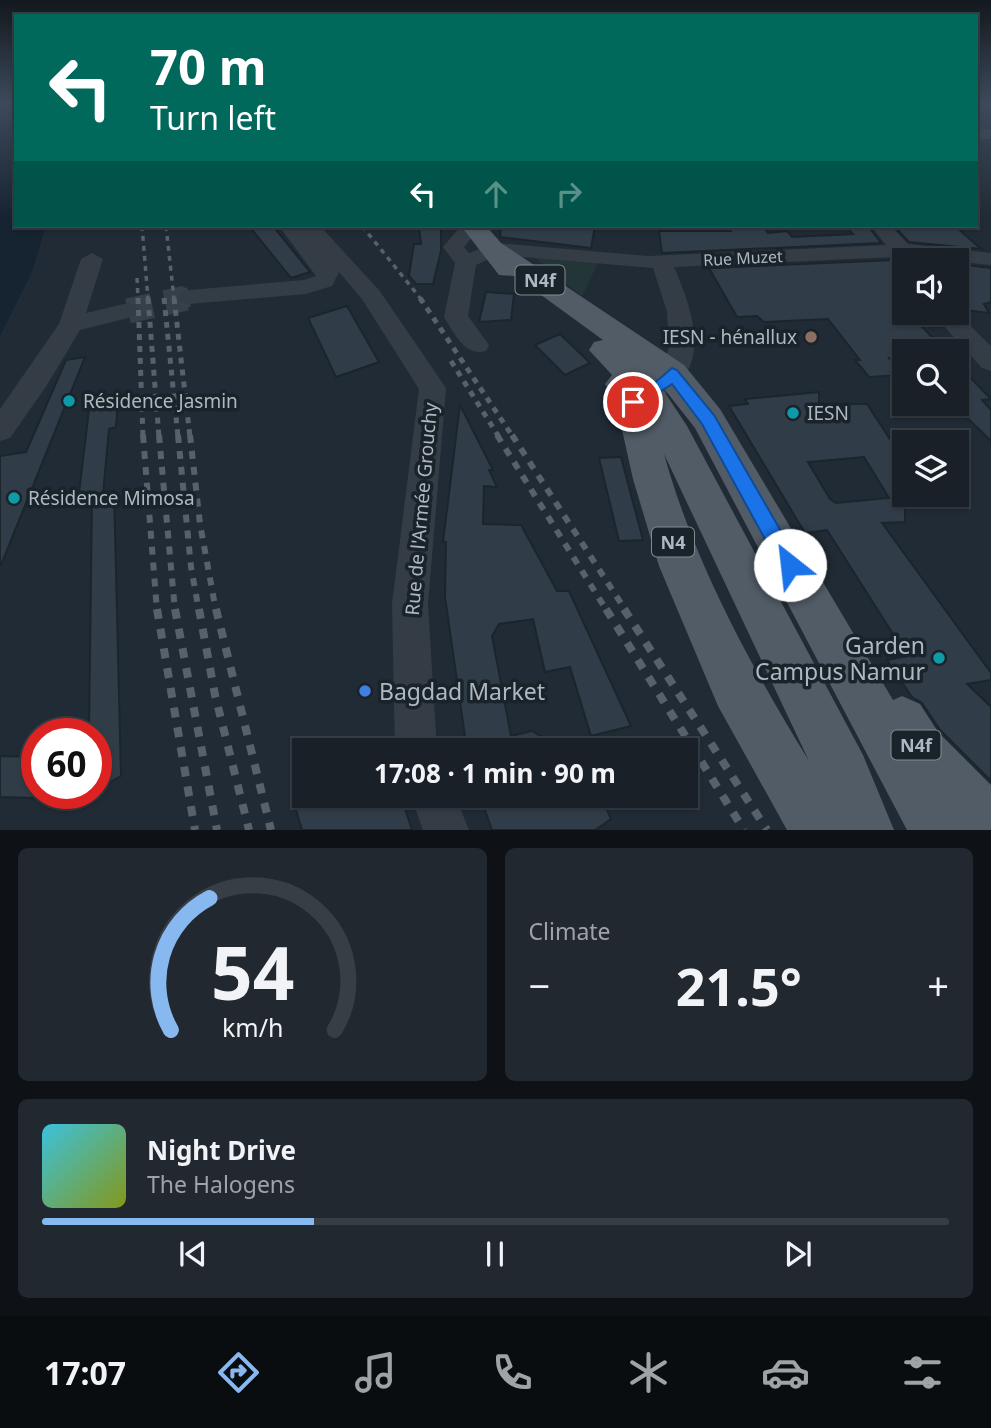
<!DOCTYPE html>
<meta charset="utf-8">
<style>
body{margin:0;font-family:"Noto Sans",sans-serif;background:#222830;color:#f1f3f6;height:100vh;display:flex;flex-direction:column;font-size:26px;white-space:nowrap}
*{box-sizing:border-box;margin:0}
p{font-size:23px;color:#9fa3a8}
.icon{flex:none;width:38px;height:38px;fill:none;stroke:currentColor;stroke-width:2;stroke-linecap:round;stroke-linejoin:round}
.map{position:relative;height:830px;overflow:hidden}
.sheet{display:flex;flex-direction:column;gap:18px;padding:18px;background:#0e1216;flex:1}
.sheet>*{flex:none}
.guide{position:absolute;left:14px;top:14px;width:964px;height:214px;border-radius:0px;box-shadow:0 2px 5px #0004,0 0 0 2px #373e45;background:#00695c;color:#fff;overflow:hidden}
.tools{position:absolute;left:892px;top:248px;display:grid;gap:14px}
.tools a{display:grid;place-items:center;width:77px;height:77px;border-radius:0px;background:#192028;box-shadow:0 2px 5px #0004,0 0 0 2px #373e45;font-size:35px}
.speed{position:absolute;left:21px;top:718px;display:flex;gap:14px;font-size:35px;font-weight:700;text-align:center}
.speed>*{display:grid;place-content:center;width:91px;height:91px;border-radius:50%;background:#192028;box-shadow:0 2px 5px #0004,0 0 0 2px #373e45;line-height:1}
.speed .limit{border:10px solid #d22;background:#fff;color:#111}
.pin{position:absolute;display:grid;place-items:center;width:60px;height:60px;color:#fff;margin:-30px;border:4px solid #fff;border-radius:50%;box-shadow:0 2px 7px #0007}
.me{position:absolute;width:77px;margin:-38px;rotate:331deg;stroke-linejoin:round;filter:drop-shadow(0 0 5px #0008)}
.turn{display:flex;align-items:center;gap:24px;height:147px;padding:0 21px;font-size:32px}
.turn .icon{width:91px;height:91px;stroke-width:2.5}
.turn b{display:block;font-size:49px;line-height:60px}
.lanes{display:flex;align-items:center;height:66px;padding:0 21px;background:#0003;justify-content:center;gap:35px;direction:ltr}
.lanes .off{opacity:.35}
.big{font-size:52px;font-weight:700;line-height:1.1}
.sheet .tile{flex:1;display:flex;flex-direction:column;justify-content:center;gap:10px;min-width:0;padding:0 24px;border-radius:10px;background:#222830}
.sheet .dial{align-items:center;gap:0}
.dial svg{height:182px;overflow:visible;fill:none;stroke:#373e45;stroke-width:7;stroke-linecap:round;text-anchor:middle}
.dial text{fill:#f1f3f6;stroke:none}
.song{display:flex;align-items:center;gap:21px}
.cover{width:84px;height:84px;border-radius:10px;background:linear-gradient(135deg,hsl(190 70% 55%),hsl(70 70% 35%))}
.played{height:7px;border-radius:4px;background:linear-gradient(90deg,#87b8ef 30%,#373e45 30%)}
.keys{display:flex;justify-content:space-around;direction:ltr}
.heat{display:flex;justify-content:space-between;align-items:center;font-size:38px;direction:ltr}
.sheet .tiles{flex:1;display:grid;gap:18px;grid-template-columns:1fr 1fr}
.tile:last-child{grid-column:span 2}
.trip{position:absolute;left:292px;top:738px;width:406px;height:70px;border-radius:0px;background:#192028;box-shadow:0 2px 5px #0004,0 0 0 2px #373e45;font-weight:700;line-height:70px;text-align:center}
.tab-bar{display:flex;height:112px;justify-content:space-around;align-items:center;background:#0a0d10;color:#9fa3a8}
.tab-bar .icon{width:49px;height:49px}
.tab-bar .on{color:#87b8ef}
.tab-bar b{font-size:32px;color:#f1f3f6}
.map>svg:first-child{display:block}
.green{fill:#233536}
.water{fill:#162331}
.building{fill:#303d49;stroke:#1c242c;stroke-width:2;fill-rule:evenodd}
.lines{fill:none;stroke-linecap:round;stroke-linejoin:round}
.minor-tunnel-far1{stroke:#36404a;stroke-width:20;stroke-dasharray:20 10;stroke-linecap:butt}
.minor-tunnel{stroke:#36404a;stroke-width:25;stroke-dasharray:25 13;stroke-linecap:butt}
.minor{fill:#343d46;fill-rule:evenodd}
.major{fill:#525c66;fill-rule:evenodd}
.rail-far3{stroke:#56616c;stroke-width:3.5;stroke-dasharray:5 5;stroke-linecap:butt}
.rail-far2{stroke:#56616c;stroke-width:5;stroke-dasharray:6 6;stroke-linecap:butt}
.rail-far1{stroke:#56616c;stroke-width:6;stroke-dasharray:8 8;stroke-linecap:butt}
.rail{stroke:#56616c;stroke-width:8;stroke-dasharray:10 10;stroke-linecap:butt}
.route{fill:#1a73e8;stroke:#114b97;stroke-width:2}
.education-dot{fill:#8d6e63;stroke:#1a222a;stroke-width:2.5}
.culture-dot{fill:#0f9aa8;stroke:#1a222a;stroke-width:2.5}
.shop-dot{fill:#3f7fe0;stroke:#1a222a;stroke-width:2.5}
.labels{text-anchor:middle;dominant-baseline:central;stroke-width:7;stroke-linejoin:round;paint-order:stroke}
.far-street-label{font-size:16px;fill:#aeb8c2;stroke:#1a222a}
.shield{fill:#1a222a;stroke:#828b94;stroke-width:2}
.shield-label{font-size:18px;font-weight:bold;fill:#aeb8c2}
.poi-label{font-size:19px;fill:#aeb8c2;stroke:#1a222a;text-anchor:start}
.street-label{font-size:19px;fill:#aeb8c2;stroke:#1a222a}
.near-poi-label{font-size:23px;fill:#aeb8c2;stroke:#1a222a;text-anchor:end}
</style>
<div class="map">
<svg width="991" height="830" viewBox="0 0 991 830">
<rect width="100%" height="100%" fill="#212b35"/>
<path class="green" d="M534,257L598,263L582,296Z"/>
<path class="water" d="M0,103H16V226H46L31,274L0,336Z"/>
<g class="building">
<path d="M249,226H273L310,272L291,278Z"/>
<path d="M419,226H441V251L433,284H416L409,276L414,244H421Z"/>
<path d="M501,226H595L591,248L500,237Z"/>
<path d="M763,226L768,233L787,231L792,237L853,234L845,226H868L881,243L662,253L659,231H731L729,228Z"/>
<path d="M894,226H955L981,249L909,242Z"/>
<path d="M895,260L905,270V313H909L946,352H896L900,357L889,358L903,375L869,377L855,360H860L828,319L764,322L757,316L737,317L709,268Z"/>
<path d="M957,264L991,268V302L984,304L989,313L957,309Z"/>
<path d="M486,292L514,294L511,320L479,322Z"/>
<path d="M347,306L379,362L336,377L308,318Z"/>
<path d="M560,334L590,363L565,375L535,345Z"/>
<path d="M85,357L1,565H0V456L26,452L66,360Z"/>
<path d="M957,364L991,399L982,400L991,410V441L957,408Z"/>
<path d="M819,392V404H867L895,447L905,445V522L882,523L991,673V680L967,684L991,707V781L940,730L922,703L912,697L887,660L907,656L827,530L805,533L729,406L748,404L745,399ZM864,457L889,498L836,503L830,499L808,462Z"/>
<path d="M118,400L116,427L109,429L103,494L114,490L121,776L96,790V733H89L92,498L78,501L89,410Z"/>
<path d="M460,405L493,470H489L497,487L484,486L483,524L521,525L557,591H569L631,726L591,736L570,667L545,672L533,619L499,624L492,636L511,736L532,731L565,751H467L445,597L446,542H443Z"/>
<path d="M621,457L643,540L619,541L599,458Z"/>
<path d="M0,756L37,757V790L33,798L0,797Z"/>
<path d="M323,796H401L412,830H302L294,803Z"/>
<path d="M480,796H601L611,819L595,830H492Z"/>
</g>
<g class="lines">
<path class="minor-tunnel-far1" d="M179,299L189,297"/>
<path class="minor-tunnel" d="M128,311L186,298"/>
<g class="minor">
<path d="M991,129V139L976,140V130Z"/>
<path d="M279,226H320L379,290L446,388L428,604L437,751H395L392,604L419,389L362,299L339,272L332,286L306,294L189,304L181,302L178,297L181,292L189,290L304,280L316,276Z"/>
<path d="M461,226H481L464,247L469,253L495,243L648,256L886,245L871,226H891L908,244L991,253V265L919,258L921,261H905V266L896,257L674,267C690,304 711,358 673,389C662,397 656,401 643,397L640,390L659,371L669,348L667,312L653,268L498,255L476,265L468,316L489,345L486,351C465,357 454,333 444,317L455,263L443,247Z"/>
<path d="M92,253L103,259L86,313L128,303L136,306L140,311L136,316L80,330L47,385L10,438L0,441V409L59,324L81,259Z"/>
<path d="M932,313H957L991,346V371L982,368Z"/>
<path d="M411,796H455L469,830H423Z"/>
</g>
<path class="major" d="M461,226H486L501,243L684,365L720,409L893,700L902,696L920,704L938,732L991,785V830H907L695,428L654,376L687,426L863,755L894,830H787L718,706L659,566L633,479L616,403L605,384L612,375L589,350L594,342L603,340L515,276L499,275ZM664,454L809,761C750,664 695,565 664,454Z"/>
<g class="rail-far3">
<path d="M142,226L148,299"/>
<path d="M166,226L174,299"/>
<path d="M362,226L421,299"/>
<path d="M137,278L138,299"/>
</g>
<g class="rail-far2">
<path d="M138,298L143,437"/>
<path d="M148,298L159,437"/>
<path d="M164,298L178,437"/>
<path d="M174,298L190,437"/>
<path d="M420,298L513,437"/>
<path d="M451,361L499,437"/>
</g>
<g class="rail-far1">
<path d="M143,435L157,611"/>
<path d="M159,435L175,611"/>
<path d="M178,435L191,567L199,611"/>
<path d="M190,435L200,524L216,611"/>
<path d="M497,435L607,611"/>
<path d="M512,435L626,611"/>
</g>
<g class="rail">
<path d="M157,609L195,830"/>
<path d="M175,609L217,830"/>
<path d="M199,609L215,695L249,830"/>
<path d="M216,609L271,830"/>
<path d="M606,609L744,830"/>
<path d="M624,609L767,830"/>
</g>
</g>
<linearGradient id="sky" x2="0" y2="1"><stop stop-color="#12181d"/><stop offset="0.47" stop-color="#3d4a5c"/><stop offset="1" stop-color="#3d4a5c" stop-opacity="0"/></linearGradient>
<rect width="991" height="219" fill="url(#sky)"/>
<path class="route" d="M672,368L677,370L714,415L797,559L800,565L797,572L790,574L783,572L702,424L672,384L638,406H627V398L657,381Z"/>
<circle class="education-dot" cx="811" cy="337" r="7"/>
<g class="culture-dot">
<circle cx="69" cy="401" r="7"/>
<circle cx="793" cy="413" r="7"/>
<circle cx="14" cy="498" r="7"/>
<circle cx="939" cy="658" r="7"/>
</g>
<circle class="shop-dot" cx="365" cy="691" r="7"/>
<g class="labels">
<g class="far-street-label">
<text transform="translate(743 258) rotate(-3)">Rue Muzet</text>
</g>
<g class="shield">
<rect x="515.5" y="265.5" width="49" height="29" rx="5"/>
<rect x="652" y="527.5" width="42" height="29" rx="5"/>
<rect x="891.5" y="730.5" width="49" height="29" rx="5"/>
</g>
<g class="shield-label">
<text x="540" y="280">N4f</text>
<text x="673" y="542">N4</text>
<text x="916" y="745">N4f</text>
</g>
<g class="poi-label">
<text x="797" y="337" text-anchor="end">IESN - hénallux</text>
<text x="83" y="401">Résidence Jasmin</text>
<text x="807" y="413">IESN</text>
<text x="28" y="498">Résidence Mimosa</text>
</g>
<g class="street-label">
<text transform="translate(421 509) rotate(-85)">Rue de l'Armée Grouchy</text>
</g>
<g class="near-poi-label">
<text x="925" y="645">Garden<tspan x="925" dy="26">Campus Namur</tspan></text>
<text x="379" y="691" text-anchor="start">Bagdad Market</text>
</g>
</g>
</svg>
<div class="tools">
<a><svg class="icon" aria-label="sound" viewBox="0 0 24 24"><path d="M4 9h4l5-4v14l-5-4H4zM17 9q2 3 0 6"/></svg></a>
<a><svg class="icon" aria-label="search" viewBox="0 0 24 24"><circle cx="10" cy="10" r="6"/><path d="M15 15l6 6"/></svg></a>
<a><svg class="icon" aria-label="layers" viewBox="0 0 24 24"><path d="M12 4l9 5-9 5-9-5zM3 14l9 5 9-5"/></svg></a>
</div>
<div class="speed"><div class="limit">60</div></div>
<div class="pin" style="left:633px;top:402px;background:#d93025"><svg class="icon" aria-label="arrive" viewBox="0 0 24 24"><path d="M6 21V4h12l-3 4 3 4H6"/></svg></div>
<svg class="me" style="left:790px;top:565px" viewBox="-20 -20 40 40"><circle r="19" fill="#fff"/><path d="M0-13L10 11 0 6-10 11z" fill="#1a73e8"/></svg>
<div class="trip">17:08 · 1 min · 90 m</div>
<div class="guide">
<div class="turn"><svg class="icon" aria-label="left" viewBox="0 0 24 24"><path d="M17 20v-9H6M10 6l-5 5 5 5"/></svg><div><b>70 m</b>Turn left</div></div>
<div class="lanes"><svg class="icon" aria-label="left" viewBox="0 0 24 24"><path d="M17 20v-9H6M10 6l-5 5 5 5"/></svg><svg class="icon off" aria-label="ahead" viewBox="0 0 24 24"><path d="M12 20V5M6 11l6-6 6 6"/></svg><svg class="icon off" aria-label="right" viewBox="0 0 24 24"><path d="M7 20v-9h11M14 6l5 5-5 5"/></svg></div>
</div>
</div>
<section class="sheet">
<div class="tiles">
<div class="tile dial"><svg viewBox="0 0 100 80">
<path d="M14 69A42 42 0 1 1 86 69"/>
<path d="M14 69A42 42 0 0 1 31 11" stroke="#87b8ef"/>
<text x="50" y="56" font-size="32" font-weight="700">54</text>
<text x="50" y="72" font-size="11">km/h</text>
</svg></div>
<div class="tile"><p>Climate</p>
<div class="heat"><a>−</a><b class="big">21.5°</b><a>+</a></div>
</div>
<div class="tile">
<div class="song"><i class="cover"></i><div><b>Night Drive</b><p>The Halogens</p></div></div>
<div class="played"></div>
<div class="keys"><svg class="icon" aria-label="previous" viewBox="0 0 24 24"><path d="M18 5L8 12l10 7zM5 5v14"/></svg><svg class="icon" aria-label="pause" viewBox="0 0 24 24"><path d="M8 5v14M16 5v14"/></svg><svg class="icon" aria-label="next" viewBox="0 0 24 24"><path d="M6 5l10 7-10 7zM19 5v14"/></svg></div>
</div>
</div>
</section>
<nav class="tab-bar">
<b>17:07</b>
<svg class="icon on" aria-label="directions" viewBox="0 0 24 24"><path d="M12 3l9 9-9 9-9-9zM9 14v-3h6M13 9l2 2-2 2"/></svg>
<svg class="icon" aria-label="music" viewBox="0 0 24 24"><path d="M9 18V5l10-2v13"/><circle cx="6" cy="18" r="3"/><circle cx="16" cy="16" r="3"/></svg>
<svg class="icon" aria-label="phone" viewBox="0 0 24 24"><path d="M5 4h4l2 5-3 2q2 4 5 5l2-3 5 2v4C11 20 4 13 5 4z"/></svg>
<svg class="icon" aria-label="climate" viewBox="0 0 24 24"><path d="M12 3v18M4 7l16 10M4 17L20 7"/></svg>
<svg class="icon" aria-label="car" viewBox="0 0 24 24"><path d="M5 17H2v-5l4-1 3-4h7l3 4 3 1v5h-3M9 17h6M6 11h13"/><circle cx="7" cy="17" r="2"/><circle cx="17" cy="17" r="2"/></svg>
<svg class="icon" aria-label="filters" viewBox="0 0 24 24"><path d="M4 7h16M4 17h16"/><circle cx="9" cy="7" r="2"/><circle cx="15" cy="17" r="2"/></svg>
</nav>
